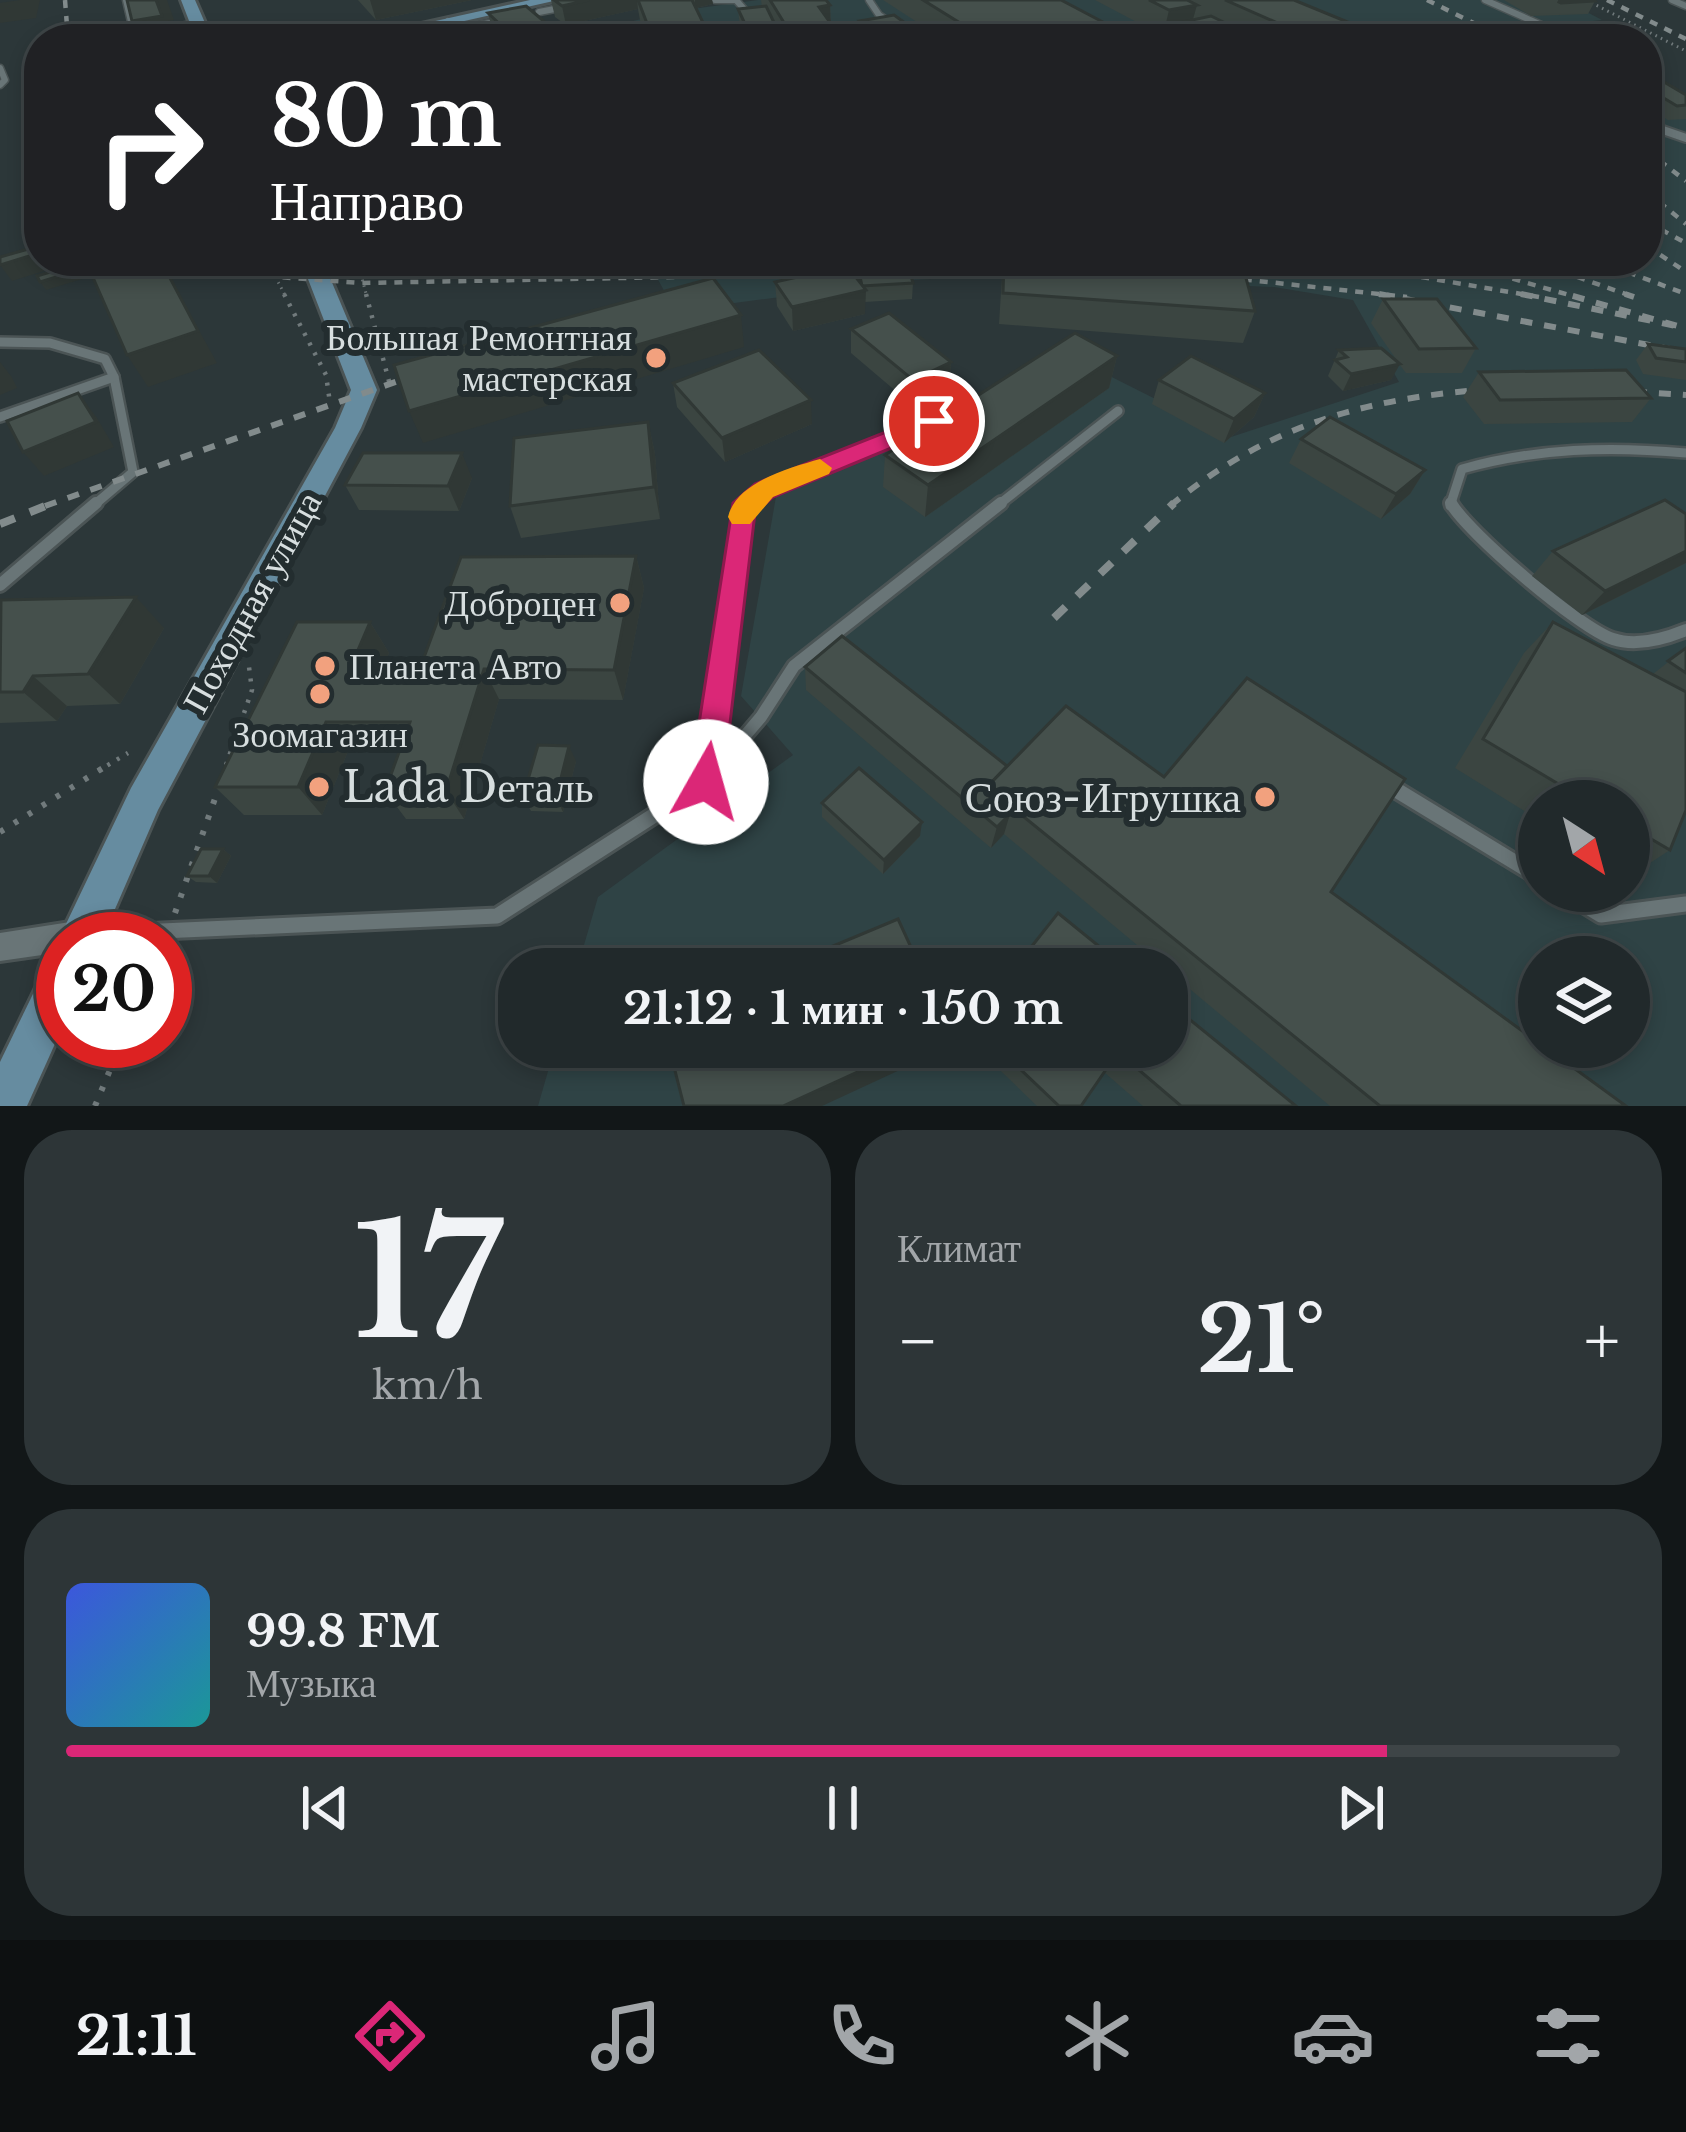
<!DOCTYPE html>
<html lang="ru">
<meta charset="utf-8">
<style>
body{margin:0;font-family:"Libre Baskerville",serif;background:#2d3537;color:#f1f3f6;height:100vh;display:flex;flex-direction:column;font-size:45px;white-space:nowrap}
*{box-sizing:border-box;margin:0}
p{font-size:39px;color:#a2a6a9}
.icon{flex:none;width:66px;height:66px;fill:none;stroke:currentColor;stroke-width:2;stroke-linecap:round;stroke-linejoin:round}
.map{position:relative;height:1106px;overflow:hidden}
.side{display:flex;flex-direction:column;gap:24px;padding:24px;background:#121718;flex:1}
.side>*{flex:none}
.guide{position:absolute;left:24px;top:24px;width:1638px;height:252px;border-radius:48px;box-shadow:0 6px 18px #0003,0 0 0 3px #3e4547;background:#202124;color:#fff;overflow:hidden}
.needle{width:78px;rotate:144deg}
.controls{position:absolute;left:1518px;top:780px;display:grid;gap:24px}
.controls a{display:grid;place-items:center;width:132px;height:132px;border-radius:50%;background:#21292b;box-shadow:0 6px 18px #0003,0 0 0 3px #3e4547;font-size:60px}
.speed{position:absolute;left:36px;top:912px;display:flex;gap:24px;font-size:60px;font-weight:700;text-align:center}
.speed>*{display:grid;place-content:center;width:156px;height:156px;border-radius:50%;background:#21292b;box-shadow:0 6px 18px #0003,0 0 0 3px #3e4547;line-height:1}
.speed .limit{border:18px solid #d22;background:#fff;color:#111}
.pin{position:absolute;display:grid;place-items:center;width:102px;height:102px;color:#fff;margin:-51px;border:6px solid #fff;border-radius:50%;box-shadow:0 3px 12px #0007}
.me{position:absolute;width:132px;margin:-66px;rotate:7deg;stroke-linejoin:round;filter:drop-shadow(0 0 9px #0008)}
.turn{display:flex;align-items:center;gap:42px;height:252px;padding:0 48px;font-size:54px}
.turn .icon{width:156px;height:156px;stroke-width:2.5}
.turn b{display:block;font-size:84px;line-height:102px}
.big{font-size:90px;font-weight:800;line-height:1.1}
.side .widget{flex:1;display:flex;flex-direction:column;justify-content:center;gap:18px;min-width:0;padding:0 42px;border-radius:48px;background:#2d3537}
.side .dial{align-items:center;gap:0}
.dial b{font-size:156px;line-height:1}
.song{display:flex;align-items:center;gap:36px}
.cover{width:144px;height:144px;border-radius:18px;background:linear-gradient(135deg,hsl(230 70% 55%),hsl(180 70% 35%))}
.played{height:12px;border-radius:6px;background:linear-gradient(90deg,#db2777 85%,#3e4547 85%)}
.keys{display:flex;justify-content:space-around;direction:ltr}
.heat{display:flex;justify-content:space-between;align-items:center;font-size:66px;direction:ltr}
.side .tiles{flex:1;display:grid;gap:24px;grid-template-columns:1fr 1fr}
.widget:last-child{grid-column:span 2}
.trip{position:absolute;left:498px;top:948px;width:690px;height:120px;border-radius:48px;background:#21292b;box-shadow:0 6px 18px #0003,0 0 0 3px #3e4547;font-weight:800;line-height:120px;text-align:center}
.menu{display:flex;height:192px;justify-content:space-around;align-items:center;background:#0d1011;color:#a2a6a9}
.menu .icon{width:84px;height:84px}
.menu .active{color:#db2777}
.menu b{font-size:54px;color:#f1f3f6}
.map>svg:first-child{display:block}
.built{fill:#2f4345;fill-rule:evenodd}
.lines{fill:none;stroke-linecap:round;stroke-linejoin:round}
.service-far4-casing{stroke:#4b5455;stroke-width:9}
.service-far3-casing{stroke:#4b5455;stroke-width:12}
.service-far2-casing{stroke:#4b5455;stroke-width:14}
.service-far1-casing{stroke:#4b5455;stroke-width:18}
.service-casing{stroke:#4b5455;stroke-width:21}
.minor-casing{stroke:#4b5455;stroke-width:6}
.secondary-casing{stroke:#4b5455;stroke-width:6}
.path-far2{stroke:#717a7c;stroke-width:3;stroke-dasharray:1.5 4.5;stroke-linecap:butt}
.path-far1{stroke:#717a7c;stroke-width:4.5;stroke-dasharray:3 8;stroke-linecap:butt}
.path{stroke:#717a7c;stroke-width:6;stroke-dasharray:4.5 12;stroke-linecap:butt}
.service-far4{stroke:#697577;stroke-width:6}
.service-far3{stroke:#697577;stroke-width:8}
.service-far2{stroke:#697577;stroke-width:9}
.service-far1{stroke:#697577;stroke-width:12}
.service{stroke:#697577;stroke-width:15}
.minor{fill:#697577;fill-rule:evenodd}
.secondary{fill:#668ca0;fill-rule:evenodd}
.rail-far2{stroke:#828b8c;stroke-width:4.5;stroke-dasharray:8 8;stroke-linecap:butt}
.rail-far1{stroke:#828b8c;stroke-width:6;stroke-dasharray:12 12;stroke-linecap:butt}
.rail{stroke:#828b8c;stroke-width:8;stroke-dasharray:16 16;stroke-linecap:butt}
.wall{fill:#3b4541}
.shaded-wall{fill:#303835}
.building{fill:#45504c;stroke:#303835;stroke-width:3}
.route{fill:#db2777;stroke:#8e194d;stroke-width:3}
.slow{fill:#f59e0b}
.poi-dot{fill:#f2a17e;stroke:#232d2f;stroke-width:4.5}
.labels{text-anchor:middle;dominant-baseline:central;stroke-width:12;stroke-linejoin:round;paint-order:stroke}
.poi-label{font-size:36px;fill:#d7dedf;stroke:#232d2f;text-anchor:end}
.street-label{font-size:36px;fill:#d7dedf;stroke:#232d2f}
.near-poi-label{font-size:42px;fill:#d7dedf;stroke:#232d2f;text-anchor:start}
</style>
<div class="map">
<svg width="1686" height="1106" viewBox="0 0 1686 1106">
<rect width="100%" height="100%" fill="#2c3739"/>
<g class="built">
<path d="M758,0H1564L1602,20L1556,25L1577,39H580L626,29L629,22L670,12Z"/>
<path d="M1647,80L1686,103V1106H538L555,1047H1167V969H577L598,897L793,755L741,696L777,491L943,430L1066,354L1231,437L1399,382L1353,300L1274,287L1001,276L907,280L675,311L648,261H1647ZM1539,801H1629V891H1539ZM1539,957H1629V1047H1539Z"/>
</g>
<g class="lines">
<defs>
<g id="service-far4">
<path d="M126,0L132,26L128,39"/>
<path d="M715,0H736L751,17"/>
<path d="M869,0L879,15L914,39"/>
<path d="M1485,0L1546,27"/>
<path d="M1672,0L1686,6"/>
<path d="M539,12L565,7"/>
<path d="M448,21L472,39"/>
<path d="M459,29L500,21"/>
<path d="M159,30L197,23"/>
<path d="M0,68L5,80L0,85"/>
<path d="M1647,124L1669,132"/>
</g>
<path id="service-far3" d="M1660,129L1686,138"/>
<g id="service-far2">
<path d="M0,342L50,343L105,359L114,377L133,472L93,506"/>
<path d="M0,417L114,377"/>
<path d="M746,506L764,490L952,414"/>
<path d="M997,506L1118,411"/>
<path d="M1450,506L1462,469C1537,448 1609,446 1686,453"/>
</g>
<g id="service-far1">
<path d="M1451,503C1466,531 1580,629 1613,639C1637,647 1664,639 1686,630"/>
<path d="M0,585L96,503"/>
<path d="M708,771L742,510L749,503"/>
<path d="M715,771L761,717L794,666L1001,503"/>
</g>
<g id="service">
<path d="M707,779L708,768"/>
<path d="M1388,785L1539,877"/>
<path d="M1562,891L1601,915L1686,904"/>
<path d="M95,934L497,916L706,782L717,768"/>
</g>
<path id="minor" d="M83,920L93,924L97,934L95,939H63V952L0,961V933Z"/>
<g id="secondary">
<path d="M181,0H195L212,39H196Z"/>
<path d="M530,0H558L384,39H354Z"/>
<path d="M301,261H323L377,390L361,428L158,810L102,939H63V945L60,939L66,924L131,788L335,428L351,390Z"/>
<path d="M63,957V1026L27,1106H0V1062L48,963Z"/>
</g>
</defs>
<use href="#service-far4" class="service-far4-casing"/>
<use href="#service-far3" class="service-far3-casing"/>
<use href="#service-far2" class="service-far2-casing"/>
<use href="#service-far1" class="service-far1-casing"/>
<use href="#service" class="service-casing"/>
<use href="#minor" class="minor-casing"/>
<use href="#secondary" class="secondary-casing"/>
<g class="path-far2">
<path d="M1586,0L1686,51"/>
<path d="M267,261L286,297"/>
<path d="M348,261L361,275L367,297"/>
</g>
<g class="path-far1">
<path d="M284,294L326,375L330,403"/>
<path d="M366,294L390,385"/>
<path d="M226,765L252,690L249,667"/>
<path d="M98,771L128,753"/>
</g>
<g class="path">
<path d="M0,832L103,768"/>
<path d="M175,913L219,787"/>
<path d="M95,1106L122,1041"/>
</g>
<use href="#service-far4" class="service-far4"/>
<use href="#service-far3" class="service-far3"/>
<use href="#service-far2" class="service-far2"/>
<use href="#service-far1" class="service-far1"/>
<use href="#service" class="service"/>
<use href="#minor" class="minor"/>
<use href="#secondary" class="secondary"/>
<g class="rail-far2">
<path d="M65,0L68,39"/>
<path d="M1427,0L1506,39"/>
<path d="M1607,0L1686,39"/>
<path d="M1647,151L1686,181"/>
<path d="M1647,192L1686,224"/>
<path d="M1647,222L1686,243"/>
<path d="M1647,246L1686,272"/>
<path d="M188,261L278,277L362,283L1038,270"/>
<path d="M1451,261L1576,297"/>
<path d="M1532,261L1634,297"/>
<path d="M1598,261L1686,294"/>
<path d="M1374,269L1539,297"/>
<path d="M1212,276L1407,297"/>
</g>
<g class="rail-far1">
<path d="M1379,294L1686,352"/>
<path d="M1521,294L1681,327L1566,294"/>
<path d="M1625,294L1634,297"/>
<path d="M1611,390L1686,395"/>
<path d="M45,506L432,369"/>
<path d="M1170,506C1273,421 1372,397 1503,388"/>
</g>
<g class="rail">
<path d="M0,524L53,503"/>
<path d="M1054,618L1174,503"/>
</g>
</g>
<g class="wall">
<path d="M358,0H472L376,20Z"/>
<path d="M551,0H712L713,4L696,8L711,39H647L640,20L638,9L566,25L555,17Z"/>
<path d="M761,0H826L830,5L831,23L842,39H745L740,28L738,9L762,7Z"/>
<path d="M883,0H1061L1135,39H943Z"/>
<path d="M1095,0H1294L1389,39H1170L1171,34L1163,36Z"/>
<path d="M1504,0H1594L1595,1L1588,14L1531,16Z"/>
<path d="M488,13L546,23L550,39H500L493,33Z"/>
<path d="M860,21L926,38V39H860Z"/>
<path d="M1647,80L1686,95V119L1668,120L1647,107Z"/>
<path d="M1003,261H1150L1255,311L1243,343L999,324Z"/>
<path d="M858,267L913,283L912,299L865,302V314L793,331L777,306L775,282L858,280Z"/>
<path d="M1383,299L1476,348L1462,373H1406L1399,364L1391,380L1343,391L1328,376L1339,350L1398,362L1371,323Z"/>
<path d="M851,329L951,362L949,387L911,404L851,353Z"/>
<path d="M1648,344L1686,349V380L1643,374L1636,360Z"/>
<path d="M1117,356L1109,388L925,517L883,487L885,455Z"/>
<path d="M1479,372L1651,398L1632,422L1484,424L1463,397Z"/>
<path d="M1159,380L1265,393L1254,417L1224,443L1152,404Z"/>
<path d="M673,383L812,424L725,462L677,407Z"/>
<path d="M648,422L655,454L660,519L521,538L510,506Z"/>
<path d="M1301,439L1425,470L1410,494L1381,519L1289,463Z"/>
<path d="M472,478L459,511L359,510L345,485Z"/>
<path d="M1686,514V563L1582,615L1532,576L1553,551Z"/>
<path d="M636,556L644,588L623,700L499,699L464,819H406L385,791L400,751H348L322,815H244L215,787L370,622L389,653L381,671H419Z"/>
<path d="M0,601L164,628L120,704L67,706L57,721L0,723Z"/>
<path d="M1553,622L1653,674L1686,648V810L1670,850L1630,876L1629,801H1539V820L1455,768L1524,653Z"/>
<path d="M805,667L1007,766L1164,777L1331,892L1626,1106H1330L1004,834L991,848L806,690Z"/>
<path d="M576,761L563,812L531,811L523,797Z"/>
<path d="M822,803L920,836L883,874L822,817Z"/>
<path d="M223,849L231,856L217,883L196,882L187,876Z"/>
<path d="M976,1047H1167L1296,1106H1143L1104,1072L1081,1106H1037Z"/>
</g>
<g class="shaded-wall">
<path d="M20,0H40L36,18L0,23V3Z"/>
<path d="M128,0H167L174,20L168,21L175,39H142L132,21Z"/>
<path d="M370,0H472L376,20Z"/>
<path d="M589,0H637L638,9L566,25L562,6Z"/>
<path d="M695,0H712L713,4L695,8Z"/>
<path d="M830,5L831,31L819,7Z"/>
<path d="M1197,5L1190,30L1173,24L1171,34L1163,36L1169,10Z"/>
<path d="M546,23L549,39H509L507,31Z"/>
<path d="M809,32V39H791V34Z"/>
<path d="M39,253V261H63L66,264L12,281L0,265Z"/>
<path d="M161,261L217,363L148,387L127,355Z"/>
<path d="M76,271L82,279L46,290L40,282Z"/>
<path d="M866,290L865,314L793,331L792,307Z"/>
<path d="M741,315L744,347L423,443L409,411Z"/>
<path d="M1117,356L1109,388L925,517L928,485Z"/>
<path d="M0,362L11,376L17,388L0,395Z"/>
<path d="M951,362L949,387L911,404L913,380Z"/>
<path d="M1400,364L1391,380L1343,391L1351,374Z"/>
<path d="M78,393L97,418L114,447L44,476L23,452Z"/>
<path d="M1265,393L1254,417L1224,443L1234,419Z"/>
<path d="M811,400L812,424L725,462L722,438Z"/>
<path d="M648,422L655,454L660,519L654,487Z"/>
<path d="M462,453L472,478L459,511L448,486Z"/>
<path d="M1425,470L1410,494L1381,519L1396,494Z"/>
<path d="M1686,551V563L1582,615L1605,591Z"/>
<path d="M636,556L644,588L623,700L614,670Z"/>
<path d="M136,597L164,628L120,704L88,674Z"/>
<path d="M370,622L389,653L369,702L349,671Z"/>
<path d="M484,669L499,699L464,819L446,791Z"/>
<path d="M33,676L67,706L57,721L23,692Z"/>
<path d="M326,722L348,751L322,815L298,787Z"/>
<path d="M569,746L576,761L563,812L556,798Z"/>
<path d="M1010,814L1004,834L991,848L997,827Z"/>
<path d="M922,822L920,836L883,874L884,860Z"/>
<path d="M223,849L231,856L217,883L209,876Z"/>
<path d="M912,1047H944L943,1050L822,1106H783Z"/>
</g>
<g class="building">
<path d="M127,0H156L162,16L132,21Z"/>
<path d="M554,0H589L562,6Z"/>
<path d="M638,0H692L711,39H653Z"/>
<path d="M770,0H826L830,5L819,7L842,39H813L809,32L791,34Z"/>
<path d="M923,0H1061L1135,39H986Z"/>
<path d="M1149,0H1187L1197,5L1169,10Z"/>
<path d="M1225,0H1294L1389,39H1314Z"/>
<path d="M1560,0H1594L1595,1L1561,3L1559,2Z"/>
<path d="M526,6L546,23L507,31L488,13Z"/>
<path d="M766,6L782,39H752L738,9Z"/>
<path d="M894,15L926,38L884,39L860,21Z"/>
<path d="M1211,16L1258,39H1203L1173,24Z"/>
<path d="M163,25L167,39H132L129,30Z"/>
<path d="M1659,79L1686,95V105L1677,106L1647,88V80Z"/>
<path d="M39,246V253L0,265V257Z"/>
<path d="M131,261H161L198,331L127,355L91,273Z"/>
<path d="M1004,261H1150L1243,267L1255,311L1003,293Z"/>
<path d="M908,264L913,283L862,286L858,267Z"/>
<path d="M73,265L76,271L40,282L37,276Z"/>
<path d="M847,266L866,290L792,307L775,282Z"/>
<path d="M713,278L741,315L409,411L394,365Z"/>
<path d="M1383,299H1437L1476,348L1419,349Z"/>
<path d="M889,313L951,362L913,380L851,329Z"/>
<path d="M1075,333L1117,356L928,485L885,455Z"/>
<path d="M1648,344L1686,349V362L1656,358Z"/>
<path d="M1381,348L1400,364L1351,374L1335,360L1347,357L1339,350Z"/>
<path d="M759,350L811,400L722,438L673,383Z"/>
<path d="M1191,356L1265,393L1234,419L1159,380Z"/>
<path d="M1626,370L1651,398L1500,400L1479,372Z"/>
<path d="M78,393L96,422L23,452L7,421Z"/>
<path d="M1330,417L1425,470L1396,494L1301,439Z"/>
<path d="M648,422L654,487L510,506L514,438Z"/>
<path d="M363,453H462L448,486L345,485Z"/>
<path d="M1665,500L1686,514V551L1605,591L1553,551Z"/>
<path d="M636,556L614,670L484,669L446,791H385L410,722H326L298,787H215L297,622H370L349,671H419L461,557Z"/>
<path d="M136,597L88,674L33,676L23,692H0L1,600Z"/>
<path d="M1553,622L1686,692V810L1670,850L1629,826V801H1587L1483,739Z"/>
<path d="M842,636L1007,766L987,787L990,789L986,794L1010,814L997,827L805,667Z"/>
<path d="M1686,648V673L1668,661Z"/>
<path d="M1247,678L1405,779L1331,892L1539,1043V1047H1545L1626,1106H1380L987,787L1066,706L1164,777Z"/>
<path d="M538,745L569,746L556,798L523,797Z"/>
<path d="M859,768L922,822L884,860L822,803Z"/>
<path d="M201,849H223L209,876H187Z"/>
<path d="M1058,913L1127,969H1021L1017,965Z"/>
<path d="M898,919L921,969H778Z"/>
<path d="M1167,1001L1296,1106H1181L1112,1047H1167Z"/>
<path d="M669,1047H912L783,1106H684Z"/>
<path d="M997,1047H1079L1105,1071L1081,1106H1059Z"/>
</g>
<path class="route" d="M934,413L946,421L942,427L773,497L755,513L723,782L718,793L706,797L695,793L690,782L733,503L755,484Z"/>
<path class="slow" d="M820,459L832,468L829,474L773,497L750,524H732L728,517C736,482 789,468 820,459Z"/>
<g class="poi-dot">
<circle cx="656" cy="358" r="12"/>
<circle cx="620" cy="603" r="12"/>
<circle cx="325" cy="666" r="12"/>
<circle cx="320" cy="694" r="12"/>
<circle cx="319" cy="787" r="12"/>
<circle cx="1265" cy="797" r="12"/>
</g>
<g class="labels">
<g class="poi-label">
<text x="632" y="337">Большая Ремонтная<tspan x="632" dy="41">мастерская</tspan></text>
<text x="596" y="603">Доброцен</text>
<text x="349" y="666" text-anchor="start">Планета Авто</text>
<text x="320" y="734" text-anchor="middle">Зоомагазин</text>
</g>
<g class="street-label">
<text transform="translate(252 602) rotate(-61)">Походная улица</text>
</g>
<g class="near-poi-label">
<text x="343" y="787">Lada Dеталь</text>
<text x="1241" y="797" text-anchor="end">Союз-Игрушка</text>
</g>
</g>
</svg>
<div class="controls">
<a><svg class="needle" viewBox="-14 -14 28 28"><path d="M0-13l5 13h-10z" fill="#e53935"/><path d="M0 13l5-13h-10z" fill="#a2a6a9"/></svg></a>
<a><svg class="icon" aria-label="layers" viewBox="0 0 24 24"><path d="M12 4l9 5-9 5-9-5zM3 14l9 5 9-5"/></svg></a>
</div>
<div class="speed"><div class="limit">20</div></div>
<div class="pin" style="left:934px;top:421px;background:#d93025"><svg class="icon" aria-label="arrive" viewBox="0 0 24 24"><path d="M6 21V4h12l-3 4 3 4H6"/></svg></div>
<svg class="me" style="left:706px;top:782px" viewBox="-20 -20 40 40"><circle r="19" fill="#fff"/><path d="M0-13L10 11 0 6-10 11z" fill="#db2777"/></svg>
<div class="trip">21:12 · 1 мин · 150 m</div>
<div class="guide">
<div class="turn"><svg class="icon" aria-label="right" viewBox="0 0 24 24"><path d="M7 20v-9h11M14 6l5 5-5 5"/></svg><div><b>80 m</b>Направо</div></div>
</div>
</div>
<section class="side">
<div class="tiles">
<div class="widget dial"><b>17</b><p>km/h</p></div>
<div class="widget"><p>Климат</p>
<div class="heat"><a>−</a><b class="big">21°</b><a>+</a></div>
</div>
<div class="widget">
<div class="song"><i class="cover"></i><div><b>99.8 FM</b><p>Музыка</p></div></div>
<div class="played"></div>
<div class="keys"><svg class="icon" aria-label="previous" viewBox="0 0 24 24"><path d="M18 5L8 12l10 7zM5 5v14"/></svg><svg class="icon" aria-label="pause" viewBox="0 0 24 24"><path d="M8 5v14M16 5v14"/></svg><svg class="icon" aria-label="next" viewBox="0 0 24 24"><path d="M6 5l10 7-10 7zM19 5v14"/></svg></div>
</div>
</div>
</section>
<nav class="menu">
<b>21:11</b>
<svg class="icon active" aria-label="directions" viewBox="0 0 24 24"><path d="M12 3l9 9-9 9-9-9zM9 14v-3h6M13 9l2 2-2 2"/></svg>
<svg class="icon" aria-label="music" viewBox="0 0 24 24"><path d="M9 18V5l10-2v13"/><circle cx="6" cy="18" r="3"/><circle cx="16" cy="16" r="3"/></svg>
<svg class="icon" aria-label="phone" viewBox="0 0 24 24"><path d="M5 4h4l2 5-3 2q2 4 5 5l2-3 5 2v4C11 20 4 13 5 4z"/></svg>
<svg class="icon" aria-label="climate" viewBox="0 0 24 24"><path d="M12 3v18M4 7l16 10M4 17L20 7"/></svg>
<svg class="icon" aria-label="car" viewBox="0 0 24 24"><path d="M5 17H2v-5l4-1 3-4h7l3 4 3 1v5h-3M9 17h6M6 11h13"/><circle cx="7" cy="17" r="2"/><circle cx="17" cy="17" r="2"/></svg>
<svg class="icon" aria-label="filters" viewBox="0 0 24 24"><path d="M4 7h16M4 17h16"/><circle cx="9" cy="7" r="2"/><circle cx="15" cy="17" r="2"/></svg>
</nav>
